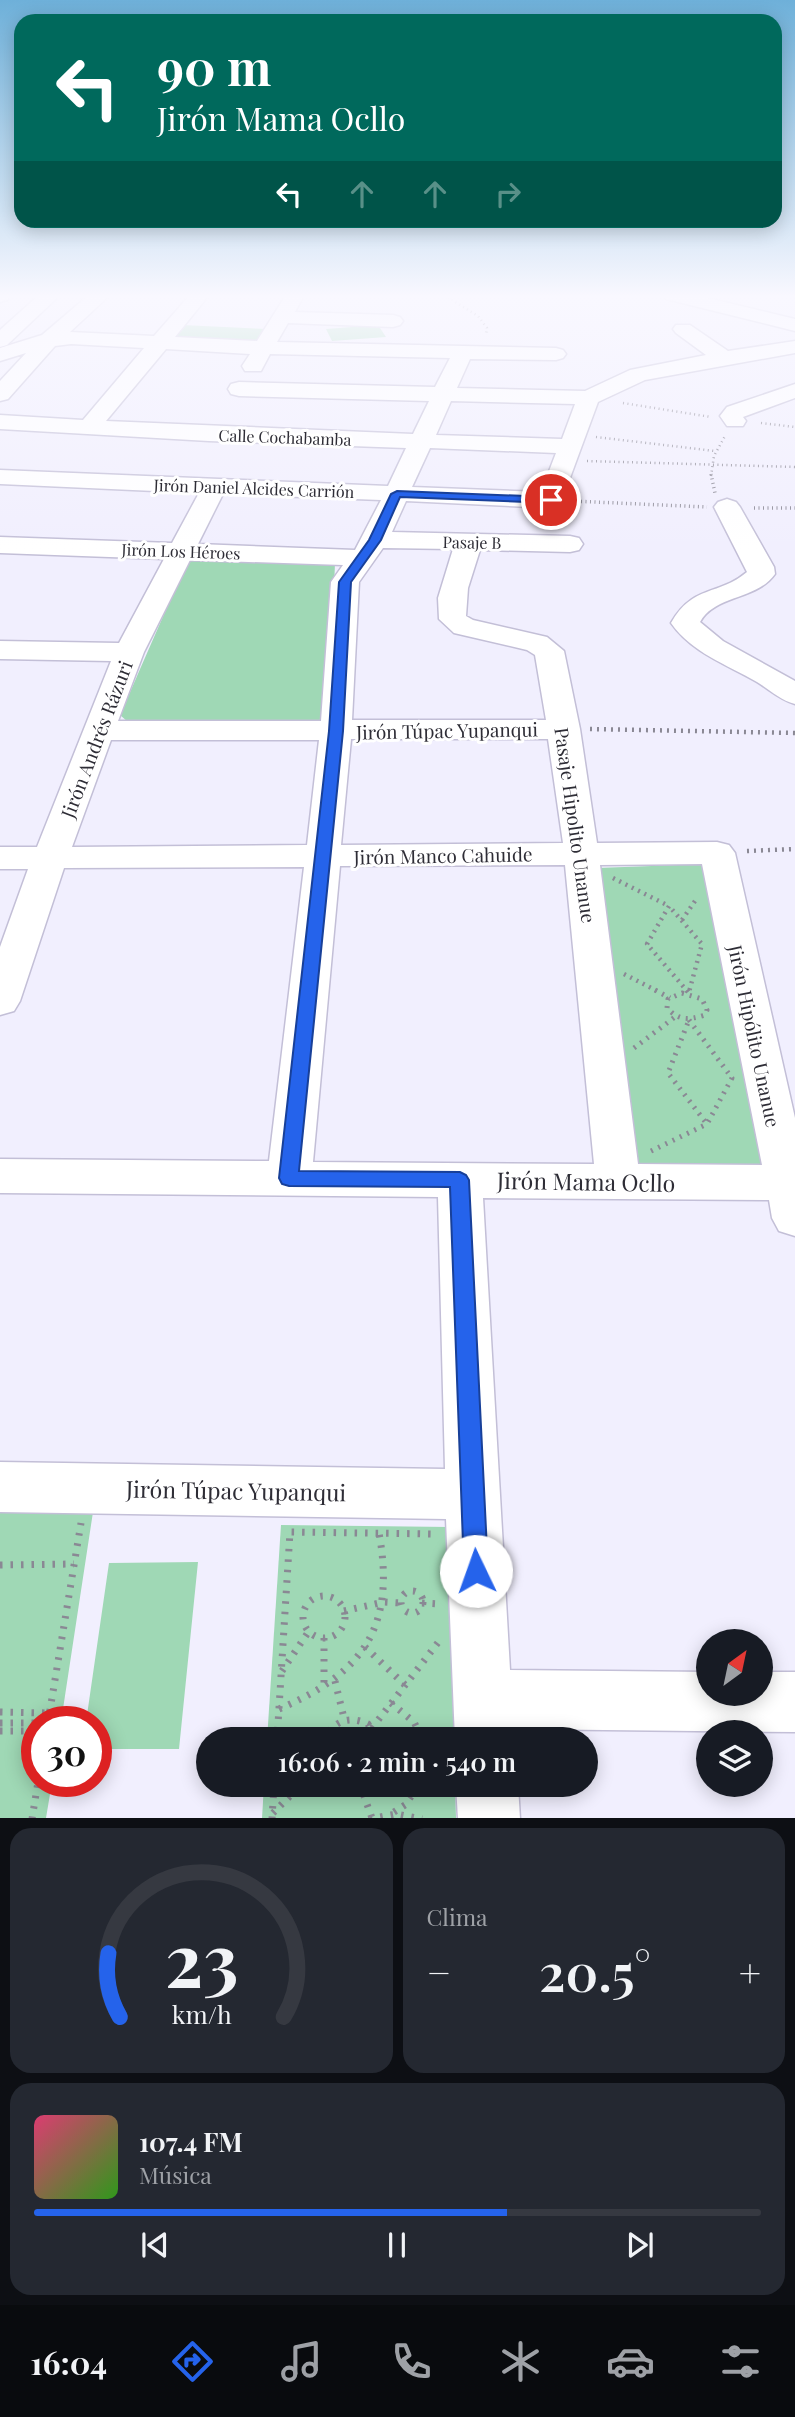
<!DOCTYPE html>
<html lang="es">
<meta charset="utf-8">
<style>
body{margin:0;font-family:"Playfair Display",serif;background:#242831;color:#f1f3f6;height:100vh;display:flex;flex-direction:column;font-size:26px;white-space:nowrap}
*{box-sizing:border-box;margin:0}
p{font-size:23px;color:#9ea1a6}
.icon{flex:none;width:38px;height:38px;fill:none;stroke:currentColor;stroke-width:2;stroke-linecap:round;stroke-linejoin:round}
.map{position:relative;height:1818px;overflow:hidden}
.sheet{display:flex;flex-direction:column;gap:10px;padding:10px;background:#0d0f14;flex:1}
.sheet>*{flex:none}
.top-card{position:absolute;left:14px;top:14px;width:768px;height:214px;border-radius:21px;box-shadow:0 4px 18px #0003;background:#00695c;color:#fff;overflow:hidden}
.needle{width:46px;rotate:33deg}
.buttons{position:absolute;left:696px;top:1629px;display:grid;gap:14px}
.buttons a{display:grid;place-items:center;width:77px;height:77px;border-radius:50%;background:#171b24;box-shadow:0 4px 18px #0003;font-size:35px}
.speed{position:absolute;left:21px;top:1706px;display:flex;gap:14px;font-size:35px;font-weight:700;text-align:center}
.speed>*{display:grid;place-content:center;width:91px;height:91px;border-radius:50%;background:#171b24;box-shadow:0 4px 18px #0003;line-height:1}
.speed .limit{border:10px solid #d22;background:#fff;color:#111}
.pin{position:absolute;display:grid;place-items:center;width:60px;height:60px;color:#fff;margin:-30px;border:4px solid #fff;border-radius:50%;box-shadow:0 2px 7px #0007}
.me{position:absolute;width:77px;margin:-38px;rotate:357deg;stroke-linejoin:round;filter:drop-shadow(0 0 5px #0008)}
.turn{display:flex;align-items:center;gap:24px;height:147px;padding:0 28px;font-size:32px}
.turn .icon{width:91px;height:91px;stroke-width:2.5}
.turn b{display:block;font-size:49px;line-height:60px}
.lanes{display:flex;align-items:center;height:66px;padding:0 28px;background:#0003;justify-content:center;gap:35px;direction:ltr}
.lanes .off{opacity:.35}
.big{font-size:52px;font-weight:600;line-height:1.1}
.sheet .card{flex:1;display:flex;flex-direction:column;justify-content:center;gap:10px;min-width:0;padding:0 24px;border-radius:21px;background:#242831}
.sheet .dial{align-items:center;gap:0}
.dial svg{height:182px;overflow:visible;fill:none;stroke:#363941;stroke-width:7;stroke-linecap:round;text-anchor:middle}
.dial text{fill:#f1f3f6;stroke:none}
.song{display:flex;align-items:center;gap:21px}
.cover{width:84px;height:84px;border-radius:10px;background:linear-gradient(135deg,hsl(340 70% 55%),hsl(110 70% 35%))}
.played{height:7px;border-radius:4px;background:linear-gradient(90deg,#2563eb 65%,#363941 65%)}
.keys{display:flex;justify-content:space-around;direction:ltr}
.heat{display:flex;justify-content:space-between;align-items:center;font-size:38px;direction:ltr}
.sheet .tiles{flex:1;display:grid;gap:10px;grid-template-columns:1fr 1fr}
.card:last-child{grid-column:span 2}
.trip{position:absolute;left:196px;top:1727px;width:402px;height:70px;border-radius:35px;background:#171b24;box-shadow:0 4px 18px #0003;font-weight:600;line-height:70px;text-align:center}
.dock{display:flex;height:112px;justify-content:space-around;align-items:center;background:#090b0e;color:#9ea1a6}
.dock .icon{width:49px;height:49px}
.dock .selected{color:#2563eb}
.dock b{font-size:32px;color:#f1f3f6}
.map>svg:first-child{display:block}
.green{fill:#9fd8b5}
.lines{fill:none;stroke-linecap:round;stroke-linejoin:round}
.minor-casing{stroke:#c3bfd7;stroke-width:3}
.path-far4{stroke:#8a8894;stroke-width:2.5;stroke-dasharray:1 3.5;stroke-linecap:butt}
.path-far3{stroke:#8a8894;stroke-width:3.5;stroke-dasharray:1 3.5;stroke-linecap:butt}
.path-far2{stroke:#8a8894;stroke-width:4.5;stroke-dasharray:2 5;stroke-linecap:butt}
.path-far1{stroke:#8a8894;stroke-width:5;stroke-dasharray:2 6;stroke-linecap:butt}
.path{stroke:#8a8894;stroke-width:7;stroke-dasharray:2.5 8;stroke-linecap:butt}
.minor{fill:#fff;fill-rule:evenodd}
.route{fill:#2563eb;stroke:#184099;stroke-width:2}
.labels{text-anchor:middle;dominant-baseline:central;stroke-width:6;stroke-linejoin:round;paint-order:stroke}
.far-street-label{font-size:16px;fill:#2e2d36;stroke:#fff}
.street-label{font-size:19px;fill:#2e2d36;stroke:#fff}
.near-street-label{font-size:23px;fill:#2e2d36;stroke:#fff}
</style>
<div class="map">
<svg width="795" height="1819" viewBox="0 0 795 1819">
<rect width="100%" height="100%" fill="#f1effe"/>
<g class="green">
<path d="M182,325L267,329L258,345L172,340Z"/>
<path d="M378,325L386,337L332,341L326,329Z"/>
<path d="M189,557L335,563L329,714L316,723L128,722L120,715Z"/>
<path d="M706,864L774,1169L632,1166L597,868Z"/>
<path d="M0,1512H93L61,1722H37V1782H52L46,1818H0Z"/>
<path d="M281,1525L450,1527L455,1739L267,1740Z"/>
<path d="M198,1562L179,1749H96V1722H86L109,1563Z"/>
<path d="M264,1785H455L456,1818H262Z"/>
</g>
<g class="lines">
<defs>
<g id="minor">
<path d="M0,295H11L7,300L0,302Z"/>
<path d="M39,295H60L7,345L0,347V330Z"/>
<path d="M89,295H110L70,332L154,336L190,295H209L175,337L257,341L286,295H304L295,312L393,315L400,317L403,321L400,325L393,327L288,323L277,342L556,348L563,350L566,354L563,358L556,360L470,359L457,388L585,391L630,370L706,355L676,333L673,329L676,325H690L728,351L795,341V353L645,380L598,402L560,505L551,508L406,501L392,532L570,536L579,538L583,544L579,550L570,552L480,550L468,588L466,616L473,620L547,637L564,651L580,729L597,843L717,842L729,845L735,853L795,1118V1236L779,1231L772,1218L769,1200L483,1198L510,1670L709,1672V1694H761V1672H795V1732L514,1729L515,1740H455L446,1519L0,1512V1462L445,1469L438,1197L0,1193V1159L269,1161L304,867L64,868L20,1001L14,1011L0,1015V947L28,869H0V847H37L111,661L0,659V641L119,643L164,559L0,553V537L172,543L199,493L0,484V470L388,486L406,448L209,441L0,429V415L83,420L144,348L71,344L55,346L8,399L0,401V381L26,353L0,361V348L42,335ZM166,349L250,354L242,366L245,371H261L270,354L450,358L435,387L239,382L231,384L228,389L231,394L239,396L429,401L413,434L106,421ZM451,401L575,404L562,439L436,435ZM430,448L556,453L541,492L412,487ZM223,494L381,500L355,550L198,544ZM383,548L453,549L438,598L439,619L454,633L527,650L535,655L546,720H352L359,582ZM190,560L343,565L331,582L321,721H118L144,652ZM351,739H548L563,843L341,845ZM111,740H319L307,845L72,847ZM702,864L762,1165L638,1164L600,865ZM565,865L594,1164L313,1162L340,866Z"/>
<path d="M663,295H695L795,319V331L666,299Z"/>
<path d="M795,384V398L743,417L746,421L743,426H727L720,416L727,407Z"/>
<path d="M727,499L736,502L740,507L774,567L775,574C757,600 715,595 700,622L723,641L795,681V704C780,700 770,690 757,682C726,664 692,653 671,623C693,584 719,596 747,572L714,507L718,502Z"/>
<path d="M456,1785H518L520,1819H458Z"/>
</g>
</defs>
<use href="#minor" class="minor-casing"/>
<g class="path-far4">
<path d="M444,295L478,316L487,328L486,335"/>
<path d="M623,403L711,417"/>
<path d="M761,423L795,427"/>
<path d="M596,437L715,451"/>
<path d="M587,461L795,467"/>
<path d="M711,476L714,456L725,436"/>
</g>
<g class="path-far3">
<path d="M711,474L715,493"/>
<path d="M572,501L707,507"/>
<path d="M754,508H795"/>
</g>
<g class="path-far2">
<path d="M590,729L795,733"/>
<path d="M747,851L795,849"/>
<path d="M613,878L669,906"/>
<path d="M682,920L697,898"/>
<path d="M624,974L659,992"/>
<path d="M688,992L647,944L669,906L702,944L689,992"/>
</g>
<g class="path-far1">
<path d="M655,990L670,998"/>
<path d="M687,990L689,993L690,990"/>
<path d="M682,993L702,999L707,1010L705,1015C689,1020 679,1021 667,1008L668,999Z"/>
<path d="M689,1020L732,1078L707,1124L668,1073Z"/>
<path d="M634,1048L675,1017"/>
<path d="M651,1151L707,1124"/>
</g>
<g class="path">
<path d="M0,1565L74,1564"/>
<circle cx="412" cy="1602" r="11"/>
<circle cx="324" cy="1617" r="21"/>
<path d="M422,1603L439,1604"/>
<path d="M344,1611L384,1602L401,1603"/>
<path d="M324,1638V1689"/>
<path d="M365,1647L405,1685"/>
<path d="M282,1671L309,1631"/>
<path d="M335,1681L344,1718"/>
<path d="M391,1703L414,1722L423,1740"/>
<path d="M279,1709C364,1673 396,1626 379,1533"/>
<path d="M0,1712L49,1713"/>
<path d="M48,1722L81,1523"/>
<path d="M0,1723H37"/>
<path d="M372,1728L440,1640"/>
<path d="M0,1731H37"/>
<path d="M277,1740L290,1532L436,1534"/>
<path d="M324,1740C333,1721 349,1715 368,1724L378,1740"/>
<path d="M360,1785L372,1818"/>
<path d="M394,1812L405,1805L419,1785"/>
<path d="M273,1813L301,1785"/>
<path d="M32,1819L38,1782"/>
<path d="M272,1819L274,1785"/>
<path d="M370,1819L396,1814L422,1819"/>
</g>
<use href="#minor" class="minor"/>
</g>
<linearGradient id="sky" x2="0" y2="1"><stop stop-color="#6eb0d9"/><stop offset="0.54" stop-color="#f9f8ff"/><stop offset="1" stop-color="#f9f8ff" stop-opacity="0"/></linearGradient>
<rect width="795" height="549" fill="url(#sky)"/>
<path class="route" d="M397,491L551,497L556,500L551,503L400,497L381,540L351,582L343,731L299,1171L460,1172L466,1175L469,1180L488,1571L484,1579L476,1583L467,1579L464,1571L450,1187L289,1186L282,1184L279,1178L329,731L339,582L369,540L391,494Z"/>
<g class="labels">
<g class="far-street-label">
<text transform="translate(285 437) rotate(2)">Calle Cochabamba</text>
<text transform="translate(254 488) rotate(2)">Jirón Daniel Alcides Carrión</text>
<text transform="translate(472 542) rotate(1)">Pasaje B</text>
<text transform="translate(181 551) rotate(2)">Jirón Los Héroes</text>
</g>
<g class="street-label">
<text transform="translate(447 730) rotate(-1)">Jirón Túpac Yupanqui</text>
<text transform="translate(96 739) rotate(-69)">Jirón Andrés Rázuri</text>
<text transform="translate(576 825) rotate(82)">Pasaje Hipolito Unanue</text>
<text transform="translate(443 855) rotate(-1)">Jirón Manco Cahuide</text>
<text transform="translate(755 1036) rotate(78)">Jirón Hipólito Unanue</text>
</g>
<g class="near-street-label">
<text transform="translate(586 1181) rotate(1)">Jirón Mama Ocllo</text>
<text transform="translate(236 1490) rotate(1)">Jirón Túpac Yupanqui</text>
</g>
</g>
</svg>
<div class="buttons">
<a><svg class="needle" viewBox="-14 -14 28 28"><path d="M0-13l5 13h-10z" fill="#e53935"/><path d="M0 13l5-13h-10z" fill="#9ea1a6"/></svg></a>
<a><svg class="icon" aria-label="layers" viewBox="0 0 24 24"><path d="M12 4l9 5-9 5-9-5zM3 14l9 5 9-5"/></svg></a>
</div>
<div class="speed"><div class="limit">30</div></div>
<div class="pin" style="left:551px;top:500px;background:#d93025"><svg class="icon" aria-label="arrive" viewBox="0 0 24 24"><path d="M6 21V4h12l-3 4 3 4H6"/></svg></div>
<svg class="me" style="left:476px;top:1571px" viewBox="-20 -20 40 40"><circle r="19" fill="#fff"/><path d="M0-13L10 11 0 6-10 11z" fill="#2563eb"/></svg>
<div class="trip">16:06 · 2 min · 540 m</div>
<div class="top-card">
<div class="turn"><svg class="icon" aria-label="left" viewBox="0 0 24 24"><path d="M17 20v-9H6M10 6l-5 5 5 5"/></svg><div><b>90 m</b>Jirón Mama Ocllo</div></div>
<div class="lanes"><svg class="icon" aria-label="left" viewBox="0 0 24 24"><path d="M17 20v-9H6M10 6l-5 5 5 5"/></svg><svg class="icon off" aria-label="ahead" viewBox="0 0 24 24"><path d="M12 20V5M6 11l6-6 6 6"/></svg><svg class="icon off" aria-label="ahead" viewBox="0 0 24 24"><path d="M12 20V5M6 11l6-6 6 6"/></svg><svg class="icon off" aria-label="right" viewBox="0 0 24 24"><path d="M7 20v-9h11M14 6l5 5-5 5"/></svg></div>
</div>
</div>
<section class="sheet">
<div class="tiles">
<div class="card dial"><svg viewBox="0 0 100 80">
<path d="M14 69A42 42 0 1 1 86 69"/>
<path d="M14 69A42 42 0 0 1 9 41" stroke="#2563eb"/>
<text x="50" y="56" font-size="32" font-weight="700">23</text>
<text x="50" y="72" font-size="11">km/h</text>
</svg></div>
<div class="card"><p>Clima</p>
<div class="heat"><a>−</a><b class="big">20.5°</b><a>+</a></div>
</div>
<div class="card">
<div class="song"><i class="cover"></i><div><b>107.4 FM</b><p>Música</p></div></div>
<div class="played"></div>
<div class="keys"><svg class="icon" aria-label="previous" viewBox="0 0 24 24"><path d="M18 5L8 12l10 7zM5 5v14"/></svg><svg class="icon" aria-label="pause" viewBox="0 0 24 24"><path d="M8 5v14M16 5v14"/></svg><svg class="icon" aria-label="next" viewBox="0 0 24 24"><path d="M6 5l10 7-10 7zM19 5v14"/></svg></div>
</div>
</div>
</section>
<nav class="dock">
<b>16:04</b>
<svg class="icon selected" aria-label="directions" viewBox="0 0 24 24"><path d="M12 3l9 9-9 9-9-9zM9 14v-3h6M13 9l2 2-2 2"/></svg>
<svg class="icon" aria-label="music" viewBox="0 0 24 24"><path d="M9 18V5l10-2v13"/><circle cx="6" cy="18" r="3"/><circle cx="16" cy="16" r="3"/></svg>
<svg class="icon" aria-label="phone" viewBox="0 0 24 24"><path d="M5 4h4l2 5-3 2q2 4 5 5l2-3 5 2v4C11 20 4 13 5 4z"/></svg>
<svg class="icon" aria-label="climate" viewBox="0 0 24 24"><path d="M12 3v18M4 7l16 10M4 17L20 7"/></svg>
<svg class="icon" aria-label="car" viewBox="0 0 24 24"><path d="M5 17H2v-5l4-1 3-4h7l3 4 3 1v5h-3M9 17h6M6 11h13"/><circle cx="7" cy="17" r="2"/><circle cx="17" cy="17" r="2"/></svg>
<svg class="icon" aria-label="filters" viewBox="0 0 24 24"><path d="M4 7h16M4 17h16"/><circle cx="9" cy="7" r="2"/><circle cx="15" cy="17" r="2"/></svg>
</nav>
